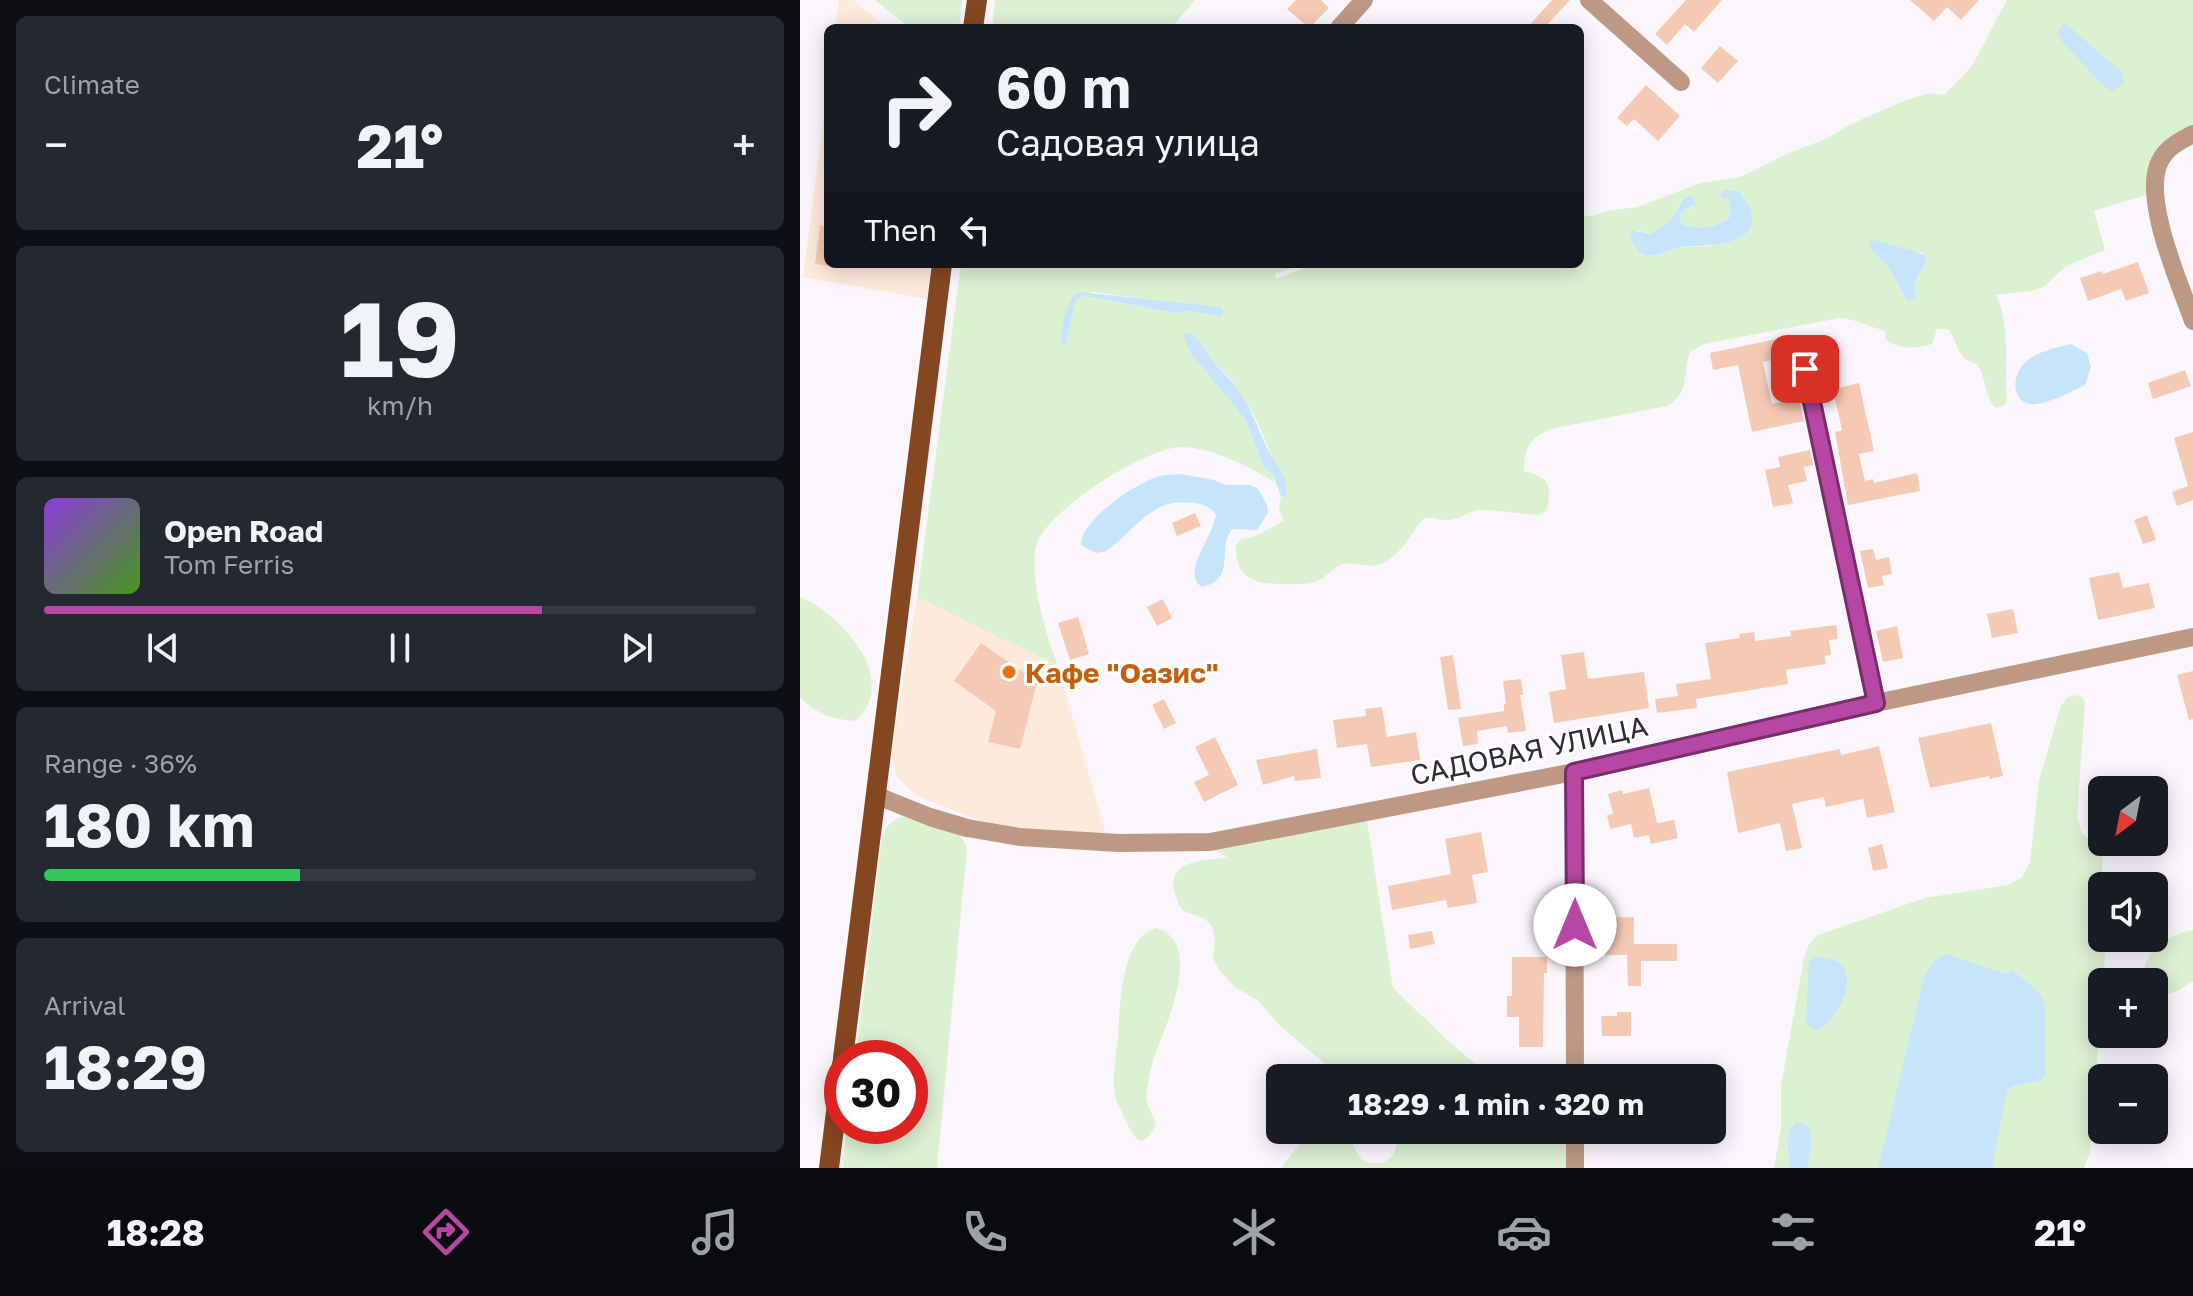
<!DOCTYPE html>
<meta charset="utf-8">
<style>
body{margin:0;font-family:"Golos Text",sans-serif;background:#242831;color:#f1f3f6;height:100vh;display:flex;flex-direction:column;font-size:30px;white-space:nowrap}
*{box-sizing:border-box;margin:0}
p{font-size:26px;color:#9ea1a6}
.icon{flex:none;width:44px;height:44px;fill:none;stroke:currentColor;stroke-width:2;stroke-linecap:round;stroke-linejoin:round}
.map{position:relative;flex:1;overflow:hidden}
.details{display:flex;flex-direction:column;gap:16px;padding:16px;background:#0d0f14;width:800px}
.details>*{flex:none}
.banner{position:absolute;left:24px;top:24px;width:760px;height:244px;border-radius:12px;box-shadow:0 4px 20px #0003;background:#171b24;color:#f1f3f6;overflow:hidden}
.needle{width:52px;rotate:212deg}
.buttons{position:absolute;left:1288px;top:776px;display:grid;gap:16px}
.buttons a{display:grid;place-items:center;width:80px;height:80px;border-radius:12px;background:#171b24;box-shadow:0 4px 20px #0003;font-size:40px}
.speed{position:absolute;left:24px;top:1040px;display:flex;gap:16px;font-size:40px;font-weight:700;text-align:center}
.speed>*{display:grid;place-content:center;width:104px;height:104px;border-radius:50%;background:#171b24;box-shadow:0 4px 20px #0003;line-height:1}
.speed .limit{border:12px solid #d22;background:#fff;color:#111}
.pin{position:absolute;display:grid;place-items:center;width:68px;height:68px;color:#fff;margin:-34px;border-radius:16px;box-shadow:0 4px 12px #0006}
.me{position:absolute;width:88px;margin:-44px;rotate:0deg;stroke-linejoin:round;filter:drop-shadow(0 0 6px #0008)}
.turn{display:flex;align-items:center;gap:28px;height:168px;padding:0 40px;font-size:36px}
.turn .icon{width:104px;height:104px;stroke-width:2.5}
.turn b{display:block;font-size:56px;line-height:68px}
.then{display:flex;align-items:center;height:76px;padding:0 40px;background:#0003;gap:16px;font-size:30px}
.big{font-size:60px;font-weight:700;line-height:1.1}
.details .tile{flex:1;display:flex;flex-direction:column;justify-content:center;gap:12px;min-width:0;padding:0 28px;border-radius:12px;background:#242831}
.details .dial{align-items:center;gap:0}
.dial b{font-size:104px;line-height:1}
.song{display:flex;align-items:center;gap:24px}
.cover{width:96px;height:96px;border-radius:12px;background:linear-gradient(135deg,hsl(270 70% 55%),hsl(100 70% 35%))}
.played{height:8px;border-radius:4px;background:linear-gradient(90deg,#b747a4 70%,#363941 70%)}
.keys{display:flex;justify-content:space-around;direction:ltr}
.heat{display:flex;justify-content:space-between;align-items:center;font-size:44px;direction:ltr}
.charge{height:12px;border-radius:6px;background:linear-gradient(90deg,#34c759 36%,#363941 0)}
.trip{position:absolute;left:466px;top:1064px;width:460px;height:80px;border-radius:12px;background:#171b24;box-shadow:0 4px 20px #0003;font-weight:700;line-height:80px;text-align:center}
.tab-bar{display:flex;height:128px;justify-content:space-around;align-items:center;background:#090b0e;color:#9ea1a6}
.tab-bar .icon{width:56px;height:56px}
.tab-bar .on{color:#b747a4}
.tab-bar b{font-size:36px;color:#f1f3f6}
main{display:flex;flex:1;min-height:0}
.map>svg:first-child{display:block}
.commercial{fill:#feeadb}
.green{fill:#dcf0d2;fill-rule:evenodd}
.water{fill:#c6e5fc}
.building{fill:#f5cab5}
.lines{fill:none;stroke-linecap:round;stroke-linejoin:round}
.minor{stroke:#bd9884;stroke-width:18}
.primary{stroke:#854722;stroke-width:20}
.route-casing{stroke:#772e6b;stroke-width:20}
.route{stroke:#b747a4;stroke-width:14}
.food-dot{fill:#e8710a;stroke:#fff;stroke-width:3}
.labels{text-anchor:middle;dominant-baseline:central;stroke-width:6;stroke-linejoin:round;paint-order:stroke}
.food-label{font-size:28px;font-weight:bold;fill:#c56008;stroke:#fff;text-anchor:start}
.street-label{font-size:28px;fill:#322a35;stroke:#fff}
</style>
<main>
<section class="details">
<div class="tile"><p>Climate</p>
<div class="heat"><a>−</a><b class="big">21°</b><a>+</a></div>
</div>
<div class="tile dial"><b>19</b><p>km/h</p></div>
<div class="tile">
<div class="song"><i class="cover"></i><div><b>Open Road</b><p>Tom Ferris</p></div></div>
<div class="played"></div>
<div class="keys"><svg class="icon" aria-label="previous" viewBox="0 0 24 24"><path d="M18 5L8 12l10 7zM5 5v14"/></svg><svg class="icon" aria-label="pause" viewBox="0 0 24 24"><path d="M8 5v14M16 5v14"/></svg><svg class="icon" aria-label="next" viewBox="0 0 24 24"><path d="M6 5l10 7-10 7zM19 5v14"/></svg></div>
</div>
<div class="tile"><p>Range · 36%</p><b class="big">180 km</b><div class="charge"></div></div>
<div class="tile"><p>Arrival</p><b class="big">18:29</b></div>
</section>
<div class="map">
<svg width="1393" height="1168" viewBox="0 0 1393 1168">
<rect width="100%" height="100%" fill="#fbf6fc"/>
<g class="commercial">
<path d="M39,0H53L87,28H35Z"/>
<path d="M28,84V264H131L127,299L3,277Z"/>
<path d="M117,597L258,666L306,834L201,826L183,822L117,796L97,777L91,755Z"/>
</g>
<g class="green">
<path d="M75,0H162L159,28H110Z"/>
<path d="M195,0H395L371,28H192Z"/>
<path d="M1207,0H1393V126L1349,194L1294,211L1305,250L1266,266L1245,286L1231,291L1196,295C1211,324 1204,369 1207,401L1203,406L1195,407C1185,396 1186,382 1180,369C1176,361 1171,363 1164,358C1157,352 1156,339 1148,329H1137L1132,344C1117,349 1098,350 1085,339L1086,331C1070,327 1056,319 1040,318L904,344L890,352C882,375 891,392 867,406L750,429C728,440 725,447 724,471C749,477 752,485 747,510L739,515C720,514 699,510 680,510C668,511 661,519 649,520C640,521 634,517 624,518C610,534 603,553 583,563C569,570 554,560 540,565C531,569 525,579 515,582C505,585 494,584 484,584C454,584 435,578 436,545L441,539L453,537L484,521L479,508L481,496L485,497C476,462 452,400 426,374C422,369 417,366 413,361C405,350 401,338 388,333L389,351L439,408L446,420L462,464L473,475L474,482C448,466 415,449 384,447C349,444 244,512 236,546C229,579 246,635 258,666L117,597L161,264H502L475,274L476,279L515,264H780V215L792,216L807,211L838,207L900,183L941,177L989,153L1028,138L1051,124L1106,100L1130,93L1144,95L1172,66ZM924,189L939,191L948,207L935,239L908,246L874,248L849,256L841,254L835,248L837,230L852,234L874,216L882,198L889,196L893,207L881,213L880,220L882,224C897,231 917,227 930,217V203L927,199L920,197ZM1095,248L1110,252H1121L1126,256V262L1116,279L1115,298H1105L1089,267L1070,249ZM292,292L386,304L422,317L390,311L377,313L284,296L276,300L266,344V320L270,302Z"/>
<path d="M0,597C42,615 101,680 55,721C32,719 16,714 0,697Z"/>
<path d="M1274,695L1282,697L1285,703L1277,818L1282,834L1299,846L1303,855L1300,896L1305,956L1290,1152L1284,1168H974L981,1128V1086L1004,958L1009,944L1018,935L1125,898L1208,885L1222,877L1230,862L1239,780L1261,706L1267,698Z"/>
<path d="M105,816L160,834L167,848L137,1168H42L47,1126H110V1058H56L81,845C85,829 88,820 105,816Z"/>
<path d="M567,821L593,988L649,1042L693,1078H542L479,1025L458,1000L436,988L421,972L413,960L415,938L412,926L405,919L382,910C357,864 391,860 428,858L413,849Z"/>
<path d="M356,928C404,941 367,1023 356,1052C351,1064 348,1082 346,1095C345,1105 354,1114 356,1124C341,1155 333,1136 324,1117C321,1109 316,1103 315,1094C312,1076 316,1056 318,1038C320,1008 320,938 356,928Z"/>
<path d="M1393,930V981C1381,989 1369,999 1354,993V982H1344C1340,952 1367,935 1393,930Z"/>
<path d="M589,1130H767L768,1168H481C502,1142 512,1122 548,1137C553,1144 557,1154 562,1160C581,1168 595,1161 597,1142Z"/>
</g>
<g class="water">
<path d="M1266,24L1322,72L1324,83L1313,91L1302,85L1261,40L1258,32L1260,27Z"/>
<path d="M924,189L939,191C942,197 949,205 951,212C960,248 902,245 882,247C870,248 857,258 845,255C836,253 834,244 830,236L832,230L852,234L874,216L883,198L889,196L894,198L896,204L881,213L880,220L882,224C897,231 918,227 930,217V203L927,199L920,197Z"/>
<path d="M1075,240C1086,244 1122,252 1126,256V262L1116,279L1115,298L1108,301L1105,298L1089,267L1070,249L1069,242Z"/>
<path d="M281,292L420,307L423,312L422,317L390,311L377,313L284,296L276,300L266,344L262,346C257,333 267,306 274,294Z"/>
<path d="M388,333C401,338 405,351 413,361C421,371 431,379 438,389C451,407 457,427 466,446C474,463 491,477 486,497L481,496L473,475L462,464L446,420L389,351L383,334Z"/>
<path d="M1271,344L1287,353L1291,367L1285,385C1273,391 1244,406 1231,404C1208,401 1213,369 1229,359C1241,351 1258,347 1271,344Z"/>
<path d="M380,474L414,480L426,485H450L458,489L467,505L468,513L457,530L433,529C416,543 438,580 402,587C380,573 414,536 416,514C410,507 403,504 393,503C350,497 337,530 306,551L296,553L281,545C280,520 337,482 360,476C366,474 374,475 380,474Z"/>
<path d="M1145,954L1207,974L1211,970C1222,978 1240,989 1244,1003C1248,1014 1245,1060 1245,1076L1241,1081L1211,1086L1207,1090L1192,1168H1078L1124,978L1133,962Z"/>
<path d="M1014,957C1023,957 1038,959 1044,968C1055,987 1035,1020 1018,1030L1012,1029L1006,1023L1009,962Z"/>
<path d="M996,1122C1019,1122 1010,1152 1007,1168H990C989,1154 984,1132 996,1122Z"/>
</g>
<g class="building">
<path d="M496,0H521L529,8L509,28L487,9Z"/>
<path d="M752,0H770L744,28H727Z"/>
<path d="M886,0H922L894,32L885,24L867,45L855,34Z"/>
<path d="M1110,0H1179L1161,20L1147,7L1134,21Z"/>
<path d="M920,46L938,61L918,83L901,68Z"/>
<path d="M846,85L880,116L858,141L834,119L827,126L817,118Z"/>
<path d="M20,226H28V266L15,264Z"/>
<path d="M1338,262L1349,293L1326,301L1321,289L1288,301L1280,278L1302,271L1303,274Z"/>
<path d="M986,337L990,356L963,362L972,404L999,398L1004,421L952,432L938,365L913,370L910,353Z"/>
<path d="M1385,370L1391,386L1353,399L1348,383Z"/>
<path d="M1059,383L1074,451L1059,454L1065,481L1073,479L1074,483L1117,473L1120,491L1048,505L1035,432L1042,430L1033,389Z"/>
<path d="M1393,432V500L1377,506L1372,492L1388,486L1374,438Z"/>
<path d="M1010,450L1013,465L1004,467L1007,481L988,485L993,503L973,507L965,470L980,467L978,457Z"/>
<path d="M395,513L401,526L377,536L372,523Z"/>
<path d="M1347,515L1356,540L1343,544L1334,520Z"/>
<path d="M1073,549L1076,560L1089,557L1092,574L1082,576L1084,585L1068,588L1060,551Z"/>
<path d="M1319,572L1323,588L1349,583L1355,608L1298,620L1289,578Z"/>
<path d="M363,599L372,618L357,626L347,607Z"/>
<path d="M1213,609L1218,633L1192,638L1187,614Z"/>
<path d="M278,617L289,654L270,660L258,623Z"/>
<path d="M1036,625L1038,639L1029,640L1031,655L1025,656L1026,664L986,670L988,684L896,699L897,708L857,713L855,699L878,696L876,684L911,679L905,643L940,638L939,634L954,632L955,641L991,636L990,631Z"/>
<path d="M1097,626L1103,658L1083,662L1076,631Z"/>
<path d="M181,643L237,682L220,749L188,742L196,711L154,681Z"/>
<path d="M784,652L788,679L844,672L849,708L754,723L749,692L766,689L761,655Z"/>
<path d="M653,655L661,709L648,710L640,657Z"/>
<path d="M1393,671V719L1389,720L1377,675Z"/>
<path d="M721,679L723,695H720L726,731L708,733L707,726L677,731L678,744L663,746L658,718L704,711V704H706L703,681Z"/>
<path d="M364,699L376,723L364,729L352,705Z"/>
<path d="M582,707L587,737L616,732L620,760L571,767L567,744L537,748L533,720L566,716L565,709Z"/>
<path d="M1191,723L1203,776L1190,779L1189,776L1130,788L1118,738Z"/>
<path d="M415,737L438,785L404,802L394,782L409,775L395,747Z"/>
<path d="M1079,746L1095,812L1067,818L1063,799L1026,807L1024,797L992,804L1002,848L986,851L980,823L938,833L927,772L1040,749L1041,755Z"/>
<path d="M517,749L521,778L495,781L494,776L463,785L456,760Z"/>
<path d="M849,788L857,823L874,820L878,838L851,844L849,835L834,838L831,824L810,829L807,815L813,814L808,794L822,790L823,794Z"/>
<path d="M681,832L688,872L672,875L677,903L648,908L646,900L592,910L588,886L651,874L645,839Z"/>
<path d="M1082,844L1088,868L1073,871L1068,848Z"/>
<path d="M834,917V944H877V961H841V986H828L827,955H805V918Z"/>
<path d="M632,931L635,944L610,949L608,935Z"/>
<path d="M712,957H747V973H744L743,1047H719V1017H707V996H712Z"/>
<path d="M817,1012H831V1036H802L801,1016H817Z"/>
</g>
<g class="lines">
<g class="minor">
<path d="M789,0L881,82"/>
<path d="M539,28L564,0"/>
<path d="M1393,134C1380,141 1367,147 1360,161C1341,197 1380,284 1393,321"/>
<path d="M1005,369L1076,703"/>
<path d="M774,772L775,1078"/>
<path d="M75,795L130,817L167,828L220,837L319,843L410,842L774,772L1076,703L1393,637"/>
<path d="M775,1130V1168"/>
</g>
<g class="primary">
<path d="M173,28L177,0"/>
<path d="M43,1058L142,264"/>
<path d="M29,1168L42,1064"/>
</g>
</g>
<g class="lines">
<defs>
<path id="route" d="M775,925L774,772L1076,703L1005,369"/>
</defs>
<use href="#route" class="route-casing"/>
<use href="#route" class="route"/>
</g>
<circle class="food-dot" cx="209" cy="672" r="8"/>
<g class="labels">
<g class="food-label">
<text x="225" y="672">Кафе "Оазис"</text>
</g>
<g class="street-label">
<text transform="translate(729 750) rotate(-12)">САДОВАЯ УЛИЦА</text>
</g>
</g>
</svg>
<div class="buttons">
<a><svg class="needle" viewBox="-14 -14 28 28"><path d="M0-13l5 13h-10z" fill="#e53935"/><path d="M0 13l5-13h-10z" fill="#9ea1a6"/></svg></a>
<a><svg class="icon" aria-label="sound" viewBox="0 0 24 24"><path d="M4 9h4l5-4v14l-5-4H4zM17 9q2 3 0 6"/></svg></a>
<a>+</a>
<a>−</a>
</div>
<div class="speed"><div class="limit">30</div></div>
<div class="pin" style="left:1005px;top:369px;background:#d93025"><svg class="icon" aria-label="arrive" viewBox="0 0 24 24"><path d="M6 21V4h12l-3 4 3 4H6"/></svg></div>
<svg class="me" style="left:775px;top:925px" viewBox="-20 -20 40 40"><circle r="19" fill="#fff"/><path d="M0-13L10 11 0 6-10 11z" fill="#b747a4"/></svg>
<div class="trip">18:29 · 1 min · 320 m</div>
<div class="banner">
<div class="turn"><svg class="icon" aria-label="right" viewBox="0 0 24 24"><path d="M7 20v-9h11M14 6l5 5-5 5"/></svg><div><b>60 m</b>Садовая улица</div></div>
<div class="then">Then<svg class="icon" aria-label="left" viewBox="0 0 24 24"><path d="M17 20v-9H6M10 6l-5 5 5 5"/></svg></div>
</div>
</div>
</main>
<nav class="tab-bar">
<b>18:28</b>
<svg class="icon on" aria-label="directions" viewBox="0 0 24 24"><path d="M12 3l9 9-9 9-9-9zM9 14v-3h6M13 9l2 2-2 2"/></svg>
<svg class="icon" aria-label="music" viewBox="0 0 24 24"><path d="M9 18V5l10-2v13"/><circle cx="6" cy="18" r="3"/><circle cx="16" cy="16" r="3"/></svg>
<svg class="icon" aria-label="phone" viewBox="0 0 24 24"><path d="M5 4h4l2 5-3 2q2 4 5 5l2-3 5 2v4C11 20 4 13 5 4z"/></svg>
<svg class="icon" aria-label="climate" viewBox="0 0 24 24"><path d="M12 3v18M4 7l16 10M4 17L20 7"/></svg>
<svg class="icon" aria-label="car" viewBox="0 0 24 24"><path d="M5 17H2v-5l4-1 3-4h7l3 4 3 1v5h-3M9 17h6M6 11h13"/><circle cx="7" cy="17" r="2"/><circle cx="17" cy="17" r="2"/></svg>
<svg class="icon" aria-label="filters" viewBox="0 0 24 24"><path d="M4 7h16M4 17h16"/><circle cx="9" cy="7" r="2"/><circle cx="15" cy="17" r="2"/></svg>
<b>21°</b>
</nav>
